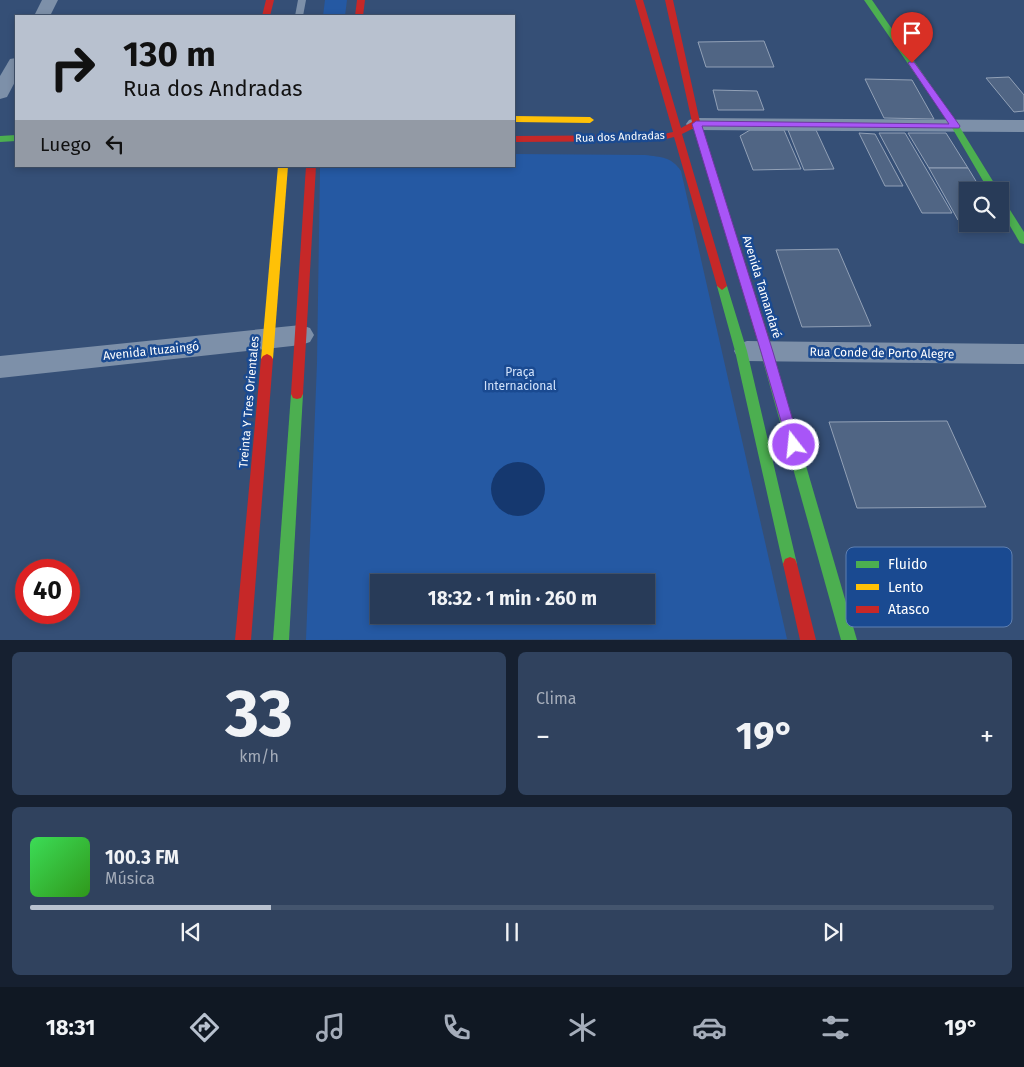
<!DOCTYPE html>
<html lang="es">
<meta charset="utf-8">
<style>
body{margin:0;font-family:"Fira Sans",sans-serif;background:#30425e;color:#f1f3f6;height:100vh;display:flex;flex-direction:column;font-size:19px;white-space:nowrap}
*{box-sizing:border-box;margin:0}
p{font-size:16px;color:#a5adba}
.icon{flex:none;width:28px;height:28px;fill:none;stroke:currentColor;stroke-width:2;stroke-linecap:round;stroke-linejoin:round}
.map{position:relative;height:640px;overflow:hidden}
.sheet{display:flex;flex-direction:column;gap:12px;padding:12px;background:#162030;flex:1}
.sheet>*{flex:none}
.hud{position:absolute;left:15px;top:15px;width:500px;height:152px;border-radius:0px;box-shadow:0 2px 8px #0003,0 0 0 1px #44556e;background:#b8c1cf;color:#111;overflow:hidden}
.fabs{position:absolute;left:959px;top:182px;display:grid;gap:10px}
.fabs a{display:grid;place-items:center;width:50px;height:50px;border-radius:0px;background:#283b58;box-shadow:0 2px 8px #0003,0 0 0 1px #44556e;font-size:25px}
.speed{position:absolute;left:15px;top:559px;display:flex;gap:10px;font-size:25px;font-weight:700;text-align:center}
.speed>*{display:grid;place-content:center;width:65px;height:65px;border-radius:50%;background:#283b58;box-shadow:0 2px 8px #0003,0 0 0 1px #44556e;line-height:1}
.speed .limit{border:8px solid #d22;background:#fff;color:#111}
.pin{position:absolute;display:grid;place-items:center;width:42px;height:42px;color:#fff;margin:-51px -21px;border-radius:50% 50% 50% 0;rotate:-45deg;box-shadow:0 0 5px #0007}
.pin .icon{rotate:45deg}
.me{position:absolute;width:55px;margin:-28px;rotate:344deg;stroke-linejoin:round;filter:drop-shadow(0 0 4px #0008)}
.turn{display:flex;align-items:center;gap:18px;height:105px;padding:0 25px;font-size:22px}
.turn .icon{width:65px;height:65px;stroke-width:2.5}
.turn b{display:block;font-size:35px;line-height:42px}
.then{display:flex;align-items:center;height:48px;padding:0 25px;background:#0003;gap:10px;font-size:19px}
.big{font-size:38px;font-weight:700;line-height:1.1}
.sheet .card{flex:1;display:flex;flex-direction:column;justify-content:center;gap:8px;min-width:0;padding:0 18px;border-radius:8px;background:#30425e}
.sheet .dial{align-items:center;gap:0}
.dial b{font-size:65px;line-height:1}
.song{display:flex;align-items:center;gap:15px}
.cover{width:60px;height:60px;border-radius:8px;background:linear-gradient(135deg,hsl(130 70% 55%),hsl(110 70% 35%))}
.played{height:5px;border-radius:2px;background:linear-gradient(90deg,#b8c1cf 25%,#44556e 25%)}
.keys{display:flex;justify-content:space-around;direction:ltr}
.heat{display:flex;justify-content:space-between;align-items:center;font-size:28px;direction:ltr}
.sheet .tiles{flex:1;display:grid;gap:12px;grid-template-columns:1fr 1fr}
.card:last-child{grid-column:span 2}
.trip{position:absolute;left:370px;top:574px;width:285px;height:50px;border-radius:0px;background:#283b58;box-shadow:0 2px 8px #0003,0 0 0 1px #44556e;font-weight:700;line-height:50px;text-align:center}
.tab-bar{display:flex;height:80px;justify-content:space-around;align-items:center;background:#101823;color:#a5adba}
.tab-bar .icon{width:35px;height:35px}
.tab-bar .current{color:#b8c1cf}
.tab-bar b{font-size:22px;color:#f1f3f6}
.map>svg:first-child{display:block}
.green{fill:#2559a3;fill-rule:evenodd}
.water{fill:#15386f}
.building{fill:#506584;stroke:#92a1b7}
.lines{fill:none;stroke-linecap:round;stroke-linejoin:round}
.lane{fill:#7d90a9;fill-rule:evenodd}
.street{fill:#7d90a9;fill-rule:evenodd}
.fast{fill:#4caf50;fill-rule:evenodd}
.slow{fill:#ffc107;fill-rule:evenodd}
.jam{fill:#c62828;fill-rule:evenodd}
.route{fill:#a855f7;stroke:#6d37a1}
.labels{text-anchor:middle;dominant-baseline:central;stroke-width:5;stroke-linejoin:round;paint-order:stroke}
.far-street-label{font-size:11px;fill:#fff;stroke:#1a4a91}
.street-label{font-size:12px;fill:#fff;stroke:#1a4a91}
.park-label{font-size:12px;fill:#d0e1fa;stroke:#1a4a91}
.key{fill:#1a4a91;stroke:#5f80b2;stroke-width:1}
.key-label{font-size:14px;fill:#fff}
</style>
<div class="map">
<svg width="1024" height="640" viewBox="0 0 1024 640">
<rect width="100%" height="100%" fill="#354f76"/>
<g class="green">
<path d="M325,0H347L345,16H323Z"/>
<path d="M514,154L645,155C661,157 672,157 681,171L787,639L306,640L317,363L320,168L321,166H514ZM379,582H646V615H379Z"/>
</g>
<circle class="water" cx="518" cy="489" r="27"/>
<g class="building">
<path d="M764,41L774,67H706L698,42Z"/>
<path d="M1009,77L1024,95V111L1014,112L986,78Z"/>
<path d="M865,79L912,80L934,119L884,118Z"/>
<path d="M713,90L757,91L764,110H718Z"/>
<path d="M750,130H784L801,169L753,170L740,136Z"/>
<path d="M788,130H816L834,169L804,170Z"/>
<path d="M859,133L875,134L903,186H885Z"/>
<path d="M879,133H905L952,213H922Z"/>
<path d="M908,133H946L968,168H929Z"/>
<path d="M929,168H968L982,191H968V220H958Z"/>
<path d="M838,249L871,326L802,327L776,250Z"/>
<path d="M947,421L986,507L857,508L829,422Z"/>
</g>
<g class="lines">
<path class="lane" d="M298,0H306L303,16H295Z"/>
<g class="street">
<path d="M42,0H58L50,16H34Z"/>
<path d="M16,58V80L7,97L0,99V76L10,59Z"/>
<path d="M696,118L1024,120V132L696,130L689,128L686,124L689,120Z"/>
<path d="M301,325L310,328L314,335L310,342L301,345L0,378V356Z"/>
<path d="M747,341L1024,344V364L747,361L738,358L734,351L738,344Z"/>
</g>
<g class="fast">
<path d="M864,0H872L959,126L999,191H989L951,126Z"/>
<path d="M16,135V141L0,142V136Z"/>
<path d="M1000,198L1003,199L1024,232V244L1020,243L1000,209Z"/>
<path d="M722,282L727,286L747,351L797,564L795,569L790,571L785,569L783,564L735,351L717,286Z"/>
<path d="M762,331L766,333L768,336L857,640H841L756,336L758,333Z"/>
<path d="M297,389L301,390L303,394L289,640H273L291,394L293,390Z"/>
</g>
<g class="slow">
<path d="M514,116L590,117L594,120L590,123L514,122Z"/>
<path d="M278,166H288L273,359L271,362H263L261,359Z"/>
</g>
<g class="jam">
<path d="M266,0H274L270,16H262Z"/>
<path d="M357,0H365L363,16H355Z"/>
<path d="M635,0H643L681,128L692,122L665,0H673L700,122L768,336L766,339H758L756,336L694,128L682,134L727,286L722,290L717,286L674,137L658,141L514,142V136L658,135L673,132Z"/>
<path d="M306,166H316L303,394L301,398L297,399L293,398L291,394Z"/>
<path d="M267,354L271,356L273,359L251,640H235L261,359L263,356Z"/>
<path d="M790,557L795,559L797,564L816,640H800L783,564L785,559Z"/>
</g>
</g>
<path class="route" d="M909,62H914L960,126L959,128L702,126L773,352L800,445L799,449L794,451L789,449L788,445L761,352L692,124L696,121L949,124L908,63Z"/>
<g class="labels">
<g class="far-street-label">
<text transform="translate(620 137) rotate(-2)">Rua dos Andradas</text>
</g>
<g class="street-label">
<text transform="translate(762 287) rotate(73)">Avenida Tamandaré</text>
<text transform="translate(151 351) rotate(-6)">Avenida Ituzaingó</text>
<text transform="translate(882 353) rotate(1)">Rua Conde de Porto Alegre</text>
<text transform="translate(249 402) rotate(-85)">Treinta Y Tres Orientales</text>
</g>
<g class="park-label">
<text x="520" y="372">Praça<tspan x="520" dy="14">Internacional</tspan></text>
</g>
</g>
<rect x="846" y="547" width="166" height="80" rx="8" class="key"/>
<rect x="856" y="561" width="23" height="7" fill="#4caf50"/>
<rect x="856" y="584" width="23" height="6" fill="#ffc107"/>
<rect x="856" y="606" width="23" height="7" fill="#c62828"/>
<g class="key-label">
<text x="888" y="569">Fluido</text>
<text x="888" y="592">Lento</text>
<text x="888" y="614">Atasco</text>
</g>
</svg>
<div class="fabs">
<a><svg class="icon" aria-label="search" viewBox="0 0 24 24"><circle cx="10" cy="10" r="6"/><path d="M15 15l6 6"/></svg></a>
</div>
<div class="speed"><div class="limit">40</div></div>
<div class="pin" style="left:912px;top:63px;background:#d93025"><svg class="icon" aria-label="arrive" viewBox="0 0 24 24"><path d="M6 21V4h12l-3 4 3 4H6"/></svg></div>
<svg class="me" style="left:794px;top:445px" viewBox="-20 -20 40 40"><circle r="17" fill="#a855f7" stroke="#fff" stroke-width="3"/><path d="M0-11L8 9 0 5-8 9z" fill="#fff"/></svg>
<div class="trip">18:32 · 1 min · 260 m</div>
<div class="hud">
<div class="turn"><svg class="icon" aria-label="right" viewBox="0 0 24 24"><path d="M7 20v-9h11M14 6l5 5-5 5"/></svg><div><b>130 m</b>Rua dos Andradas</div></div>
<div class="then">Luego<svg class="icon" aria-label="left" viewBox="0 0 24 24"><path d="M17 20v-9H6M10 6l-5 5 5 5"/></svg></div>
</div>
</div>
<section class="sheet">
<div class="tiles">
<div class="card dial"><b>33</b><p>km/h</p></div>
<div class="card"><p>Clima</p>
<div class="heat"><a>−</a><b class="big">19°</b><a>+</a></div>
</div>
<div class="card">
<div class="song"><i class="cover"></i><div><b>100.3 FM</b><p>Música</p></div></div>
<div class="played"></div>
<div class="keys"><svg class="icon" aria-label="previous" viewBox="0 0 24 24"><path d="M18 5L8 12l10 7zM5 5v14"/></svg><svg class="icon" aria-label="pause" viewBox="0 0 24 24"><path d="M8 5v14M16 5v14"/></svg><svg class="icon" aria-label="next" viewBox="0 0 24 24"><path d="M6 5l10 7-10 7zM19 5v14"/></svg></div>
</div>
</div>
</section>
<nav class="tab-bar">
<b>18:31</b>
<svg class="icon current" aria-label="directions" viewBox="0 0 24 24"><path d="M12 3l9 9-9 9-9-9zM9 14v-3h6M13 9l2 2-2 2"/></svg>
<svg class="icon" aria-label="music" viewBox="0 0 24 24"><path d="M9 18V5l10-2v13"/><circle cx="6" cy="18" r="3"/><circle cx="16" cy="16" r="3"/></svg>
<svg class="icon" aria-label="phone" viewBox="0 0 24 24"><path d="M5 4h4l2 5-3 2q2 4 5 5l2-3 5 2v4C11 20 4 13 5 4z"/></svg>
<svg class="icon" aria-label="climate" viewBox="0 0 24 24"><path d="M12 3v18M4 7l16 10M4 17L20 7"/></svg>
<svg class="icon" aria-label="car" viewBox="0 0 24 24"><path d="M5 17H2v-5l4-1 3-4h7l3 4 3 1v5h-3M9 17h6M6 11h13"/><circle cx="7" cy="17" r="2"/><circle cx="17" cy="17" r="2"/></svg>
<svg class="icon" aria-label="filters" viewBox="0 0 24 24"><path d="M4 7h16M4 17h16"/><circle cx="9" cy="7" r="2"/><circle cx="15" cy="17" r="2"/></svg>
<b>19°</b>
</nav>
